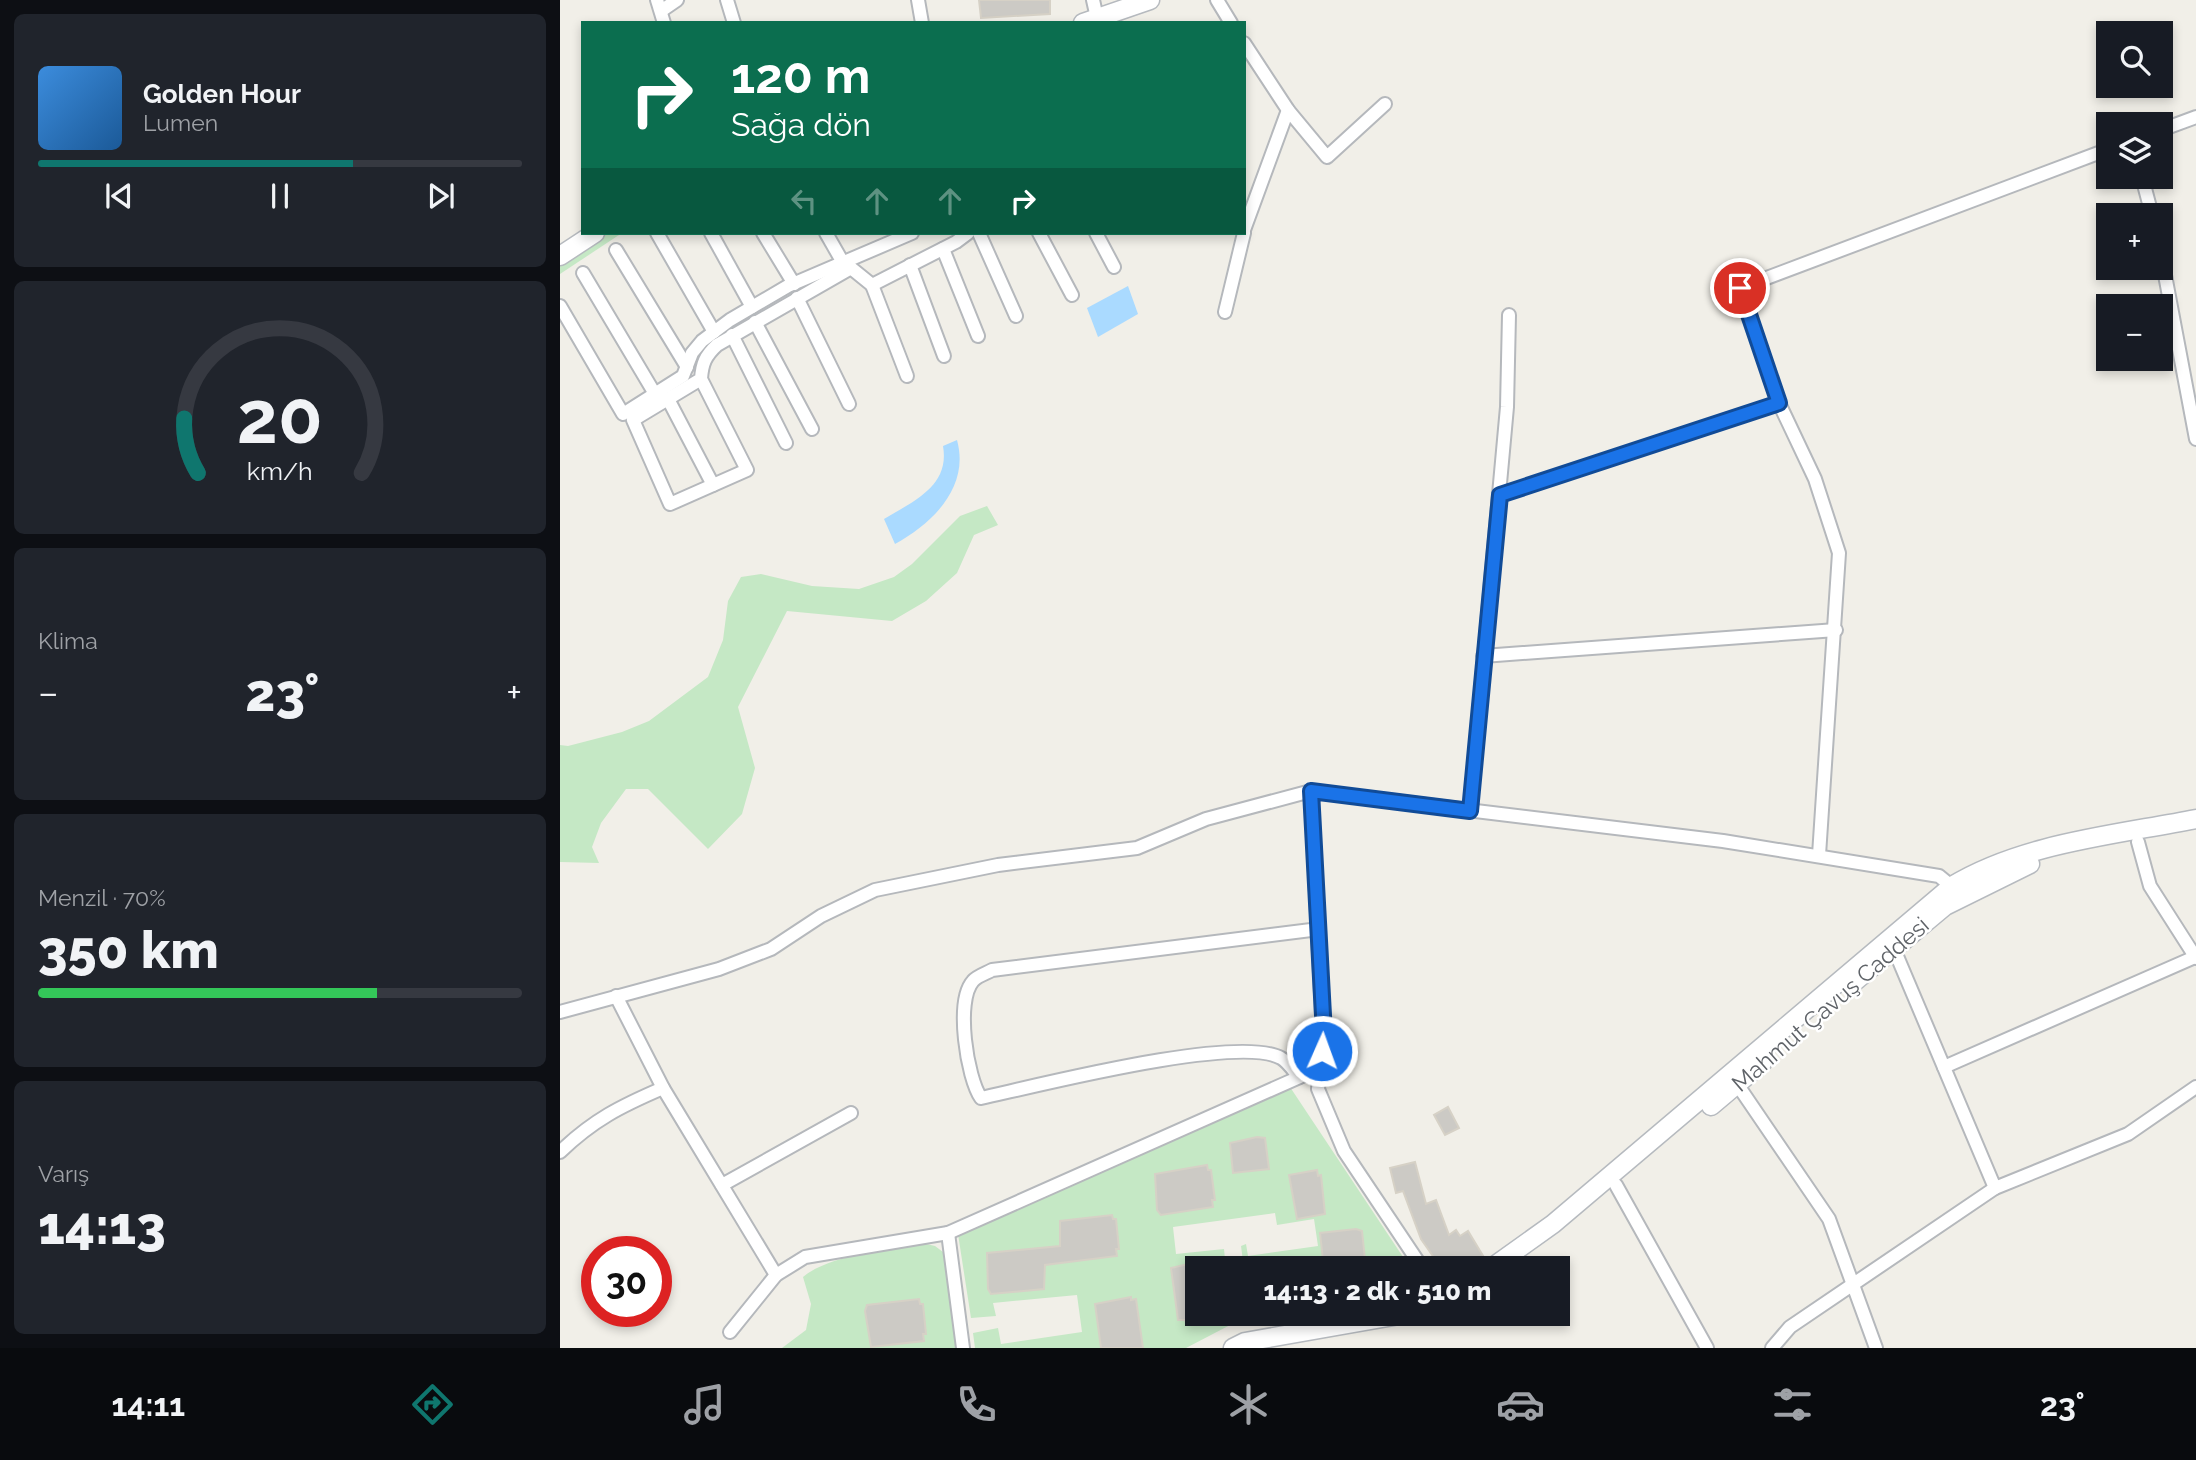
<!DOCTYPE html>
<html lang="tr">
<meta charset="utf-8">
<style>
body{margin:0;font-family:Raleway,sans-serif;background:#20242c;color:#f1f3f6;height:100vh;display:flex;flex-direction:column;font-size:26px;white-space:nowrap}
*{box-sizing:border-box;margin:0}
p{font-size:23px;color:#9ea1a6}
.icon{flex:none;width:38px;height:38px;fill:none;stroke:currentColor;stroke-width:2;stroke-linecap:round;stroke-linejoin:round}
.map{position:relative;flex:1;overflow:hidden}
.sheet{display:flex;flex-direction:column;gap:14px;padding:14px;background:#0d0f14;width:560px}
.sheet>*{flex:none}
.hud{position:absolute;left:21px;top:21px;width:665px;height:214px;border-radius:0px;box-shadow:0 4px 10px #0003;background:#0b6e4f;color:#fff;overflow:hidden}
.buttons{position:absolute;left:1536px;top:21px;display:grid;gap:14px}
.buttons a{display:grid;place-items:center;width:77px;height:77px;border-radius:0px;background:#171b24;box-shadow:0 4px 10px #0003;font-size:35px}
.speed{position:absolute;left:21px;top:1236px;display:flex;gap:14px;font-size:35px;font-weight:700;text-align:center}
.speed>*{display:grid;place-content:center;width:91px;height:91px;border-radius:50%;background:#171b24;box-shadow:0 4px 10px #0003;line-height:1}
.speed .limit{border:10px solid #d22;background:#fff;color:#111}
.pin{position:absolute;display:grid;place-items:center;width:60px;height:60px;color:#fff;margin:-30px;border:4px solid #fff;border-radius:50%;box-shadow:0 2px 7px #0007}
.me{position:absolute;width:77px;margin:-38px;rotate:2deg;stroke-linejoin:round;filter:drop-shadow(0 0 5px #0008)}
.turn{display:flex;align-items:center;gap:24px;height:147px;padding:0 35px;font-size:32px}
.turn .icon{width:91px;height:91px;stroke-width:2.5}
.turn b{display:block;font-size:49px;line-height:60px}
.lanes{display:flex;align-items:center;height:66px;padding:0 35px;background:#0003;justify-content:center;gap:35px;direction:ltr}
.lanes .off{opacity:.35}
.big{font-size:52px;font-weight:800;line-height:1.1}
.sheet .card{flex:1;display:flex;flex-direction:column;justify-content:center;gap:10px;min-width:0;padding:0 24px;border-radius:10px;background:#20242c}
.sheet .dial{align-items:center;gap:0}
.dial svg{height:182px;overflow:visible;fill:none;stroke:#363941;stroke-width:7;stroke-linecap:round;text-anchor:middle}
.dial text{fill:#f1f3f6;stroke:none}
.song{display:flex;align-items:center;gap:21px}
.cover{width:84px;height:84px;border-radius:10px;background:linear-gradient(135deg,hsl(210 70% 55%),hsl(210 70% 35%))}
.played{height:7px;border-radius:4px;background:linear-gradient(90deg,#0f766e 65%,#363941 65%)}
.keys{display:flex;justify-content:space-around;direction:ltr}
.heat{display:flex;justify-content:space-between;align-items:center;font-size:38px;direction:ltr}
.charge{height:10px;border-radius:5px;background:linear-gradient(90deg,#34c759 70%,#363941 0)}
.trip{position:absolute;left:625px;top:1256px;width:385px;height:70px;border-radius:0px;background:#171b24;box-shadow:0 4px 10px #0003;font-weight:800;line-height:70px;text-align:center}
.tab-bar{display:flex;height:112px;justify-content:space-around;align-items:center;background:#090b0e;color:#9ea1a6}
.tab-bar .icon{width:49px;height:49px}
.tab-bar .on{color:#0f766e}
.tab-bar b{font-size:32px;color:#f1f3f6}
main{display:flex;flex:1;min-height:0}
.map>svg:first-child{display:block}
.green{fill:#c5e8c5}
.water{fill:#aadaff}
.building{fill:#cccac5;stroke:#d6d1c6;stroke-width:2}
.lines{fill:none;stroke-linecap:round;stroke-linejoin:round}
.street-casing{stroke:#b5b8bc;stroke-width:16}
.secondary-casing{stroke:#b6babf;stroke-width:21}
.street{stroke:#fff;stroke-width:12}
.secondary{stroke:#fff;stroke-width:18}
.route-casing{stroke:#114b97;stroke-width:18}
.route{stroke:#1a73e8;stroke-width:12}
.labels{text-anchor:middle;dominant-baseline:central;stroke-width:5;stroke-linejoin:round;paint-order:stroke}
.street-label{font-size:23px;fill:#5f6368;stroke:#fff}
</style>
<main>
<section class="sheet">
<div class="card">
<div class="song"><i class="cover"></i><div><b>Golden Hour</b><p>Lumen</p></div></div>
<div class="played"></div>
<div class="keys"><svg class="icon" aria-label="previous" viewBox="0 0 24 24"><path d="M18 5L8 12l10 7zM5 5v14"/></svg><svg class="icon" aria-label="pause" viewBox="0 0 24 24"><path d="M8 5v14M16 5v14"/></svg><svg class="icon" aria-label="next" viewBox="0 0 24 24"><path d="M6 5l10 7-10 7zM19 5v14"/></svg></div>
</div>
<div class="card dial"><svg viewBox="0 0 100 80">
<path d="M14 69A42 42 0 1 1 86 69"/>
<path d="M14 69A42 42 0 0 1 8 45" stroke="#0f766e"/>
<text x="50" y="56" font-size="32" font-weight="700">20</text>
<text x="50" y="72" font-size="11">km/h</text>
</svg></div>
<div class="card"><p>Klima</p>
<div class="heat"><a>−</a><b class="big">23°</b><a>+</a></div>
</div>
<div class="card"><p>Menzil · 70%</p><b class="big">350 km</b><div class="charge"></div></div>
<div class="card"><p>Varış</p><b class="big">14:13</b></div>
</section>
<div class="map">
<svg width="1636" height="1348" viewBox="0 0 1636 1348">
<rect width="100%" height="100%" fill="#f1efe8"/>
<g class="green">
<path d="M48,233H62L0,274V265Z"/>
<path d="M427,506L438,525L414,535L397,573L366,601L332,621L227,611L178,707L195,768L182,814L148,849L88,789H66L41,823L32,847L39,863L0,862V745L8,746L62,732L89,721L148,677L163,640L168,601L181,577L201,574L252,586L299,589L334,577L352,564L400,516Z"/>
<path d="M730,1087L851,1269H684L681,1246L686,1244L688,1256L758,1246L754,1219L717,1225L715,1213L613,1227L616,1254L664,1249L666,1269H637V1314H673L674,1323L626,1348H415L413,1333L438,1328L441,1344L522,1332L517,1295L433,1303L436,1316L411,1318L398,1234Z"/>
<path d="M362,1243L375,1246L383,1252L396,1348H222L246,1330L251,1304L243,1277C269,1255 328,1250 362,1243Z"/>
</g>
<g class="water">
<path d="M568,286L578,314L538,337L527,308Z"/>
<path d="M397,440C410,487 373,523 335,544L324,519C354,501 390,486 383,446Z"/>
</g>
<g class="building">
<path d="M419,0H490V14L421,18Z"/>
<path d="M888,1107L899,1128L885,1135L874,1115Z"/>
<path d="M697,1137L705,1138L709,1169L673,1173L670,1143Z"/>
<path d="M855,1162L866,1204L876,1200L889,1235L896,1230L900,1236L908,1231L925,1259L915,1269H882L861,1239L843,1191L836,1193L830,1168Z"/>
<path d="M647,1165L648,1170H651L655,1200H652L653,1207L601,1215L597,1210L595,1174Z"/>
<path d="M757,1170L758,1176L761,1175L765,1214L737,1219L729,1175Z"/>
<path d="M552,1215L553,1219H556L559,1249H556L557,1256L485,1265L484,1289L431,1294L428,1289L427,1253L500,1246V1221Z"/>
<path d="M796,1229L802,1231L806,1269H764L760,1233Z"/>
<path d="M637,1262V1321L626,1323L625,1320H618L611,1268Z"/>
<path d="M571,1297V1300L576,1299L583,1348H541L535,1304Z"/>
<path d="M359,1299L360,1304H363L366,1334H363L364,1341L311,1347L305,1311L307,1305Z"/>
</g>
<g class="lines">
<defs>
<g id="street">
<path d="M97,0L104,23"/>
<path d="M167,0L174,23"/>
<path d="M358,0L362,23"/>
<path d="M533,0L537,18"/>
<path d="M657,0L671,23"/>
<path d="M101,11L117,0"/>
<path d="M684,43L728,110L767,157L825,104"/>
<path d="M1601,130L1636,117"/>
<path d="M1582,177L1592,215"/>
<path d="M684,230L728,110"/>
<path d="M97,233L154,332"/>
<path d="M151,233L192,307"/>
<path d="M203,233L234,284"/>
<path d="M266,233L282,261"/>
<path d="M419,233L456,316"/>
<path d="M479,233L512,295"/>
<path d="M536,233L554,267"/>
<path d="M383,249L418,336"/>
<path d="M56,250L127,367"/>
<path d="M1601,254L1636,439"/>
<path d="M350,265L384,356"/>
<path d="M23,273L95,394"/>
<path d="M312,285L347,376"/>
<path d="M237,298L289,404"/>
<path d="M0,306L63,414L123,376L132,353L142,341L170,320L228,286L352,233"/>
<path d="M665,312L684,233"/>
<path d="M195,322L252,429"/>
<path d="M172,335L226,443"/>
<path d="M141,379L187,470L110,504L73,420L141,379C142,364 145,356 157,345L291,268L312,285L396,242L408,233"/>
<path d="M108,399L153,485"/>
<path d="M1219,403L1180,288L1549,149"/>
<path d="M940,495L1219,403L1255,479L1279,553L1259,855"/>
<path d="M923,656L1276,630"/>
<path d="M751,791L763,1034L758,1089L784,1151L863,1269"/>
<path d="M910,811L947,407L949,315"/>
<path d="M1578,842L1590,886L1636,958"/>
<path d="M1334,949L1435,1188L1568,1134L1636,1087"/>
<path d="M56,996L103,1088L216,1275"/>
<path d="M0,1012L159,969L211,949L261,916L315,890L438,865L577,848L646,819L751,791L1163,841L1379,876L1396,890"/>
<path d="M1384,1067L1635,957"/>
<path d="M739,1077C734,1071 727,1061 721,1058C678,1034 476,1086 421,1098C407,1078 395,1001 413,981C417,976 427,973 432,970L759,929"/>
<path d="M1177,1084L1269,1219L1316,1348"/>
<path d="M0,1152C33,1120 61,1106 103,1088"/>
<path d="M162,1185L291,1113"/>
<path d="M1056,1185L1147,1348"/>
<path d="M388,1233L403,1348"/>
<path d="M170,1332L216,1275L245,1257L388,1233L760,1068"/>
<path d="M1212,1348L1230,1327L1435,1188"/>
</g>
<g id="secondary">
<path d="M523,23L590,0"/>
<path d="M0,256L35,233"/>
<path d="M1294,982L1385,906L1470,864"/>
<path d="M1151,1106L1202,1063"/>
<path d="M930,1269L993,1224L1392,886C1463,843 1555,835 1636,819"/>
<path d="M673,1348L685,1342L845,1314"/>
</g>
</defs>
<use href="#street" class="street-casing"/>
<use href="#secondary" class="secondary-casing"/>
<use href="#street" class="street"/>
<use href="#secondary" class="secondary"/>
</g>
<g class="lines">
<defs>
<path id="route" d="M762,1051L764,1034L751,791L910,811L940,495L1219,403L1180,288"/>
</defs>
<use href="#route" class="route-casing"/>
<use href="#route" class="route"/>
</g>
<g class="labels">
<g class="street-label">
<text transform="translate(1270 1004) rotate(-41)">Mahmut Çavuş Caddesi</text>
</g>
</g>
</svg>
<div class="buttons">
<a><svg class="icon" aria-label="search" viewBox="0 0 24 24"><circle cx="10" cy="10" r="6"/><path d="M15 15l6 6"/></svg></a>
<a><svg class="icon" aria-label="layers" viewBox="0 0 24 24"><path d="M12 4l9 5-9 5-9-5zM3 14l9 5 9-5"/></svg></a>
<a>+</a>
<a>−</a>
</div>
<div class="speed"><div class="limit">30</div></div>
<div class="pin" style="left:1180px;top:288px;background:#d93025"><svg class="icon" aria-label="arrive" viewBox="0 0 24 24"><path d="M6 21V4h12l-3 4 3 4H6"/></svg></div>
<svg class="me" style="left:762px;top:1051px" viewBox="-20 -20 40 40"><circle r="17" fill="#1a73e8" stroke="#fff" stroke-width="3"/><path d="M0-11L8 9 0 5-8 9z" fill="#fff"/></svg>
<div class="trip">14:13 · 2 dk · 510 m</div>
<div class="hud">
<div class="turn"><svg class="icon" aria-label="right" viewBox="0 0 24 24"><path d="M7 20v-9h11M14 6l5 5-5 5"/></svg><div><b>120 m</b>Sağa dön</div></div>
<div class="lanes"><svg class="icon off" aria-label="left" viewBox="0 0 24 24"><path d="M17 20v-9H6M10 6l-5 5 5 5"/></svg><svg class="icon off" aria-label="ahead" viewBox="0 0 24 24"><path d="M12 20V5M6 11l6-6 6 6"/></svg><svg class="icon off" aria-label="ahead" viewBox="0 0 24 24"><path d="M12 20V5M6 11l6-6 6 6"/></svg><svg class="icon" aria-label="right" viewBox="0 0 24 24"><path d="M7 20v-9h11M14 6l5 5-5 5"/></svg></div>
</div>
</div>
</main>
<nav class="tab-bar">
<b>14:11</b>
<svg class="icon on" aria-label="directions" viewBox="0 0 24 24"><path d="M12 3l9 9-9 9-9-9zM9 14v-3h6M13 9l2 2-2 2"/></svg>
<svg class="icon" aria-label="music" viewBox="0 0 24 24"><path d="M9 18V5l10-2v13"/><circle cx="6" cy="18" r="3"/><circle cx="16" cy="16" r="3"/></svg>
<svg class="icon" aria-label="phone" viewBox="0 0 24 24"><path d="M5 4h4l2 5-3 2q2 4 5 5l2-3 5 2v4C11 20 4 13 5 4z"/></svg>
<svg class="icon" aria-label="climate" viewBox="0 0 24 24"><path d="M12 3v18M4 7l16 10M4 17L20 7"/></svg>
<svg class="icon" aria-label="car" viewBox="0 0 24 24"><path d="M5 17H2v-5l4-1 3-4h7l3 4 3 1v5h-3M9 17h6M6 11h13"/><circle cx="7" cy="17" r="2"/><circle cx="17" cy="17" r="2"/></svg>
<svg class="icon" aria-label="filters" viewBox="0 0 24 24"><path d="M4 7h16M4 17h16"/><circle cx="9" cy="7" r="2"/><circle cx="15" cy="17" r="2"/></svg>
<b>23°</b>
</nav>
